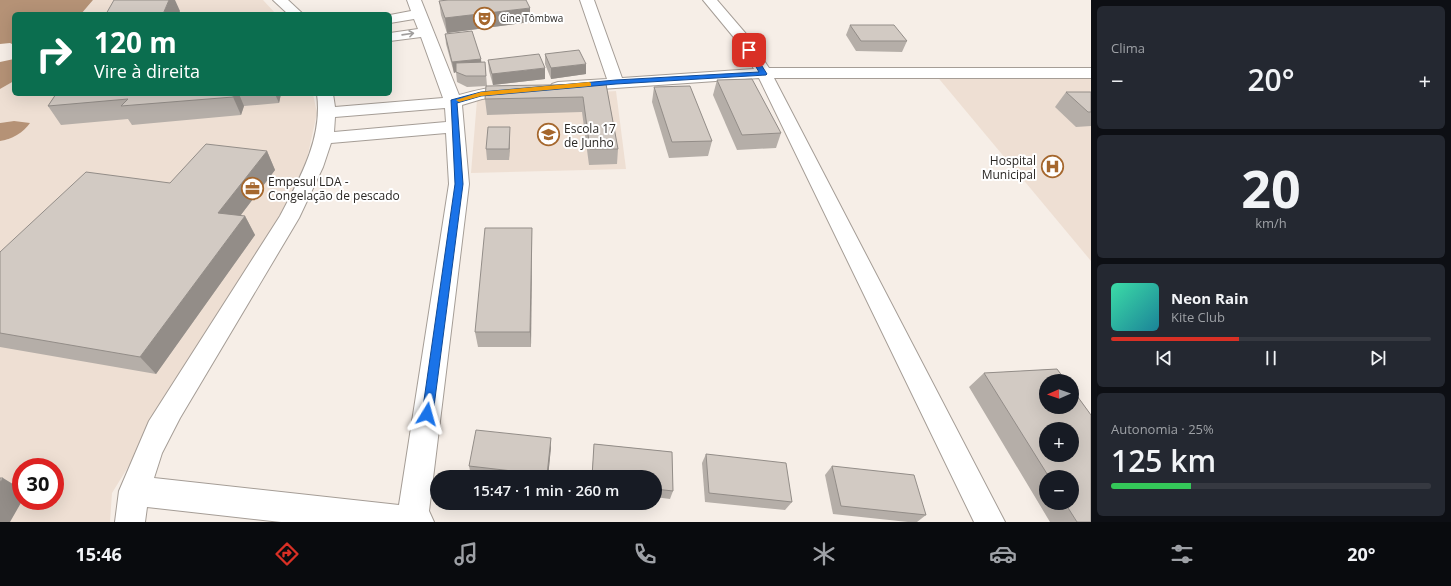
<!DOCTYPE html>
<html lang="pt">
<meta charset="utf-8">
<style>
body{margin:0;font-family:"Open Sans",sans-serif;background:#242831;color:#f1f3f6;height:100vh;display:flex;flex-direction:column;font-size:15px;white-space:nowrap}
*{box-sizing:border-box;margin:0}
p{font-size:13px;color:#9ea1a6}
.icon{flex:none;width:22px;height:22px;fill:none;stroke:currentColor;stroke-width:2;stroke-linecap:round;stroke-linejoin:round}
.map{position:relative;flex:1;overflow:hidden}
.details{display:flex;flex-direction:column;gap:6px;padding:6px;background:#0d0f14;width:360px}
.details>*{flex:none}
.top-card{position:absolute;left:12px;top:12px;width:380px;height:84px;border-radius:6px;box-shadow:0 4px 16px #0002;background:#0b6e4f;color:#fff;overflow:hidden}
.needle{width:26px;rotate:268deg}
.buttons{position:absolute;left:1039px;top:374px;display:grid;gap:8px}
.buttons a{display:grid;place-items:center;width:40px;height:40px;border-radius:50%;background:#171b24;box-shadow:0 4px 16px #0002;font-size:20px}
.speed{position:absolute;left:12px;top:458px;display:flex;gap:8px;font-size:20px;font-weight:700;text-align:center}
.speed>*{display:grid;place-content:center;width:52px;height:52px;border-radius:50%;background:#171b24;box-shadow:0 4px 16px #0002;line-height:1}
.speed .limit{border:6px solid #d22;background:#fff;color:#111}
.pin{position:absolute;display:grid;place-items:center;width:34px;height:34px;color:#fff;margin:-17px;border-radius:8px;box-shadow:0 2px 6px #0006}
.me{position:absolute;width:44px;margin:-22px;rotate:8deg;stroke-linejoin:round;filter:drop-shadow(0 0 3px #0008)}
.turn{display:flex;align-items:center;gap:14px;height:84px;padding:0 16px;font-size:18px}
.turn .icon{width:52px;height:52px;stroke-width:2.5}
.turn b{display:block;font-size:28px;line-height:34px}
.big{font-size:30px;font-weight:600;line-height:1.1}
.details .tile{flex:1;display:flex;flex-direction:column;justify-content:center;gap:6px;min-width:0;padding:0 14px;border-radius:6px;background:#242831}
.details .dial{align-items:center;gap:0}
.dial b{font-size:52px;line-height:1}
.song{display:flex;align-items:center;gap:12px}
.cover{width:48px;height:48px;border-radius:6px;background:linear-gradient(135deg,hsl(160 70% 55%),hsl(190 70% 35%))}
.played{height:4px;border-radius:2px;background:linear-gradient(90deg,#d93025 40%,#363941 40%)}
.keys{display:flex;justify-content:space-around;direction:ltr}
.heat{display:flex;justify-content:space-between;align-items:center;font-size:22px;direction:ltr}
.charge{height:6px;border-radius:3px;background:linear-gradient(90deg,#34c759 25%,#363941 0)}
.trip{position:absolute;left:430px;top:470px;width:232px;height:40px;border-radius:20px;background:#171b24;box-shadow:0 4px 16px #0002;font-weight:600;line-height:40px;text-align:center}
.tab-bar{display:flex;height:64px;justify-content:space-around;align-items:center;background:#090b0e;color:#9ea1a6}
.tab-bar .icon{width:28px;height:28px}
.tab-bar .on{color:#d93025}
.tab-bar b{font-size:18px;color:#f1f3f6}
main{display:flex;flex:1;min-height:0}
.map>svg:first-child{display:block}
.built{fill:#eedfd3;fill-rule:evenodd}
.water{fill:#b59276}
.pier{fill:#f6eee7}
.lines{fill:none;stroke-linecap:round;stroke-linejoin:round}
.minor-casing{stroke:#a59d96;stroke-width:2}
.minor{fill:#fff;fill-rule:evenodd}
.wall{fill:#b5aea8;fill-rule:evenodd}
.shaded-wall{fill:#938d88}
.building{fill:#d2cac3;stroke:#938d88;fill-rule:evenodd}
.oneway{stroke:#a09e9d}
.route{fill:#1a73e8;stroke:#114b97}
.slow{fill:#f59e0b}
.labels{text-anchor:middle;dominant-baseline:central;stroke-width:4;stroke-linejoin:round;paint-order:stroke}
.far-poi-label{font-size:10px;fill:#2b2825;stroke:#fff;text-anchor:start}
.poi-label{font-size:12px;fill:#2b2825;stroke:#fff;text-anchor:start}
</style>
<main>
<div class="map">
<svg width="1091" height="522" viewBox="0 0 1091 522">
<rect width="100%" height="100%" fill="#f6eee7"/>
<g class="built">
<path d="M93,0H263L276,14H81Z"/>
<path d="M1091,73V261L935,74Z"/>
<path d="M14,81V94H313L317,113L307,159L274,231L112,493L110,522H0V141L7,140L14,135V121L0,123V89ZM21,467H55V501H21Z"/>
<path d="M616,91L626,169L471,173L477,100Z"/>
</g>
<g class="water">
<path d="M0,0H93L81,14H14V81L0,89Z"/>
<path d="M14,121L30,123C24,132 11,140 0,141V123Z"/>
</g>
<path class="pier" d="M10,43L14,45V59L0,62V44Z"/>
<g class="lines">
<defs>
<g id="minor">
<path d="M273,0H288L303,14H288Z"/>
<path d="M407,0H421L459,95C478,90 502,83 522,88L524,91L522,94L482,99L462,105L469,184L429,511L434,522H281L147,507L145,522H115L119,491L149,421L280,216C300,178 323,138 317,94H333L335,107L443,98L421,37L390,41V33L418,29L414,19L390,23V15L411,11ZM445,108L446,122L334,132L335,117ZM446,133L449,184L399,505L154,478L162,453L180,418L299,218L323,167L331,143Z"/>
<path d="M580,0H594L622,78L754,69L736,40L703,0H717L747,35L769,68H1091V78H774L1005,522H974L759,78L558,92L552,90L550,87L552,84L558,82L607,79Z"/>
</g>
</defs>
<use href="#minor" class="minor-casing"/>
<use href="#minor" class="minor"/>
</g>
<g class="wall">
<path d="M439,1L530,22L447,33L441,15Z"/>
<path d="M850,25L907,41L902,52L856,51L846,35Z"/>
<path d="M445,34L481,59V62H485L487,86L467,87L457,82L456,72L454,73L446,44Z"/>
<path d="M545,54L586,74L551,79L545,64Z"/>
<path d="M488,60L545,79L493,85L489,71Z"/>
<path d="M717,80L781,133L776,148L737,150L713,95Z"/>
<path d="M606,84L618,149L617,164L589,165L582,112L487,115L485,99Z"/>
<path d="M654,87L712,141L708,156L669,158L652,102Z"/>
<path d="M1066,92H1091V126L1076,127L1055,107Z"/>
<path d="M56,94H281L279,103L244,106L241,115L132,125L128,119L61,125L48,106Z"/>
<path d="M510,138L509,160H487L486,149Z"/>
<path d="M267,151L275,170L240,216H245L255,235L156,374L0,347V252L170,183Z"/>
<path d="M532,228L531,347H478L475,332Z"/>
<path d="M1057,369L1066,381H1046V407H1072V389L1091,415V522H1050L969,387L984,373ZM1046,429H1072V455H1046ZM1046,477H1072V503H1046Z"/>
<path d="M594,444L672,452L673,491L670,499L655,497V477H592Z"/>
<path d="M551,447L548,477H487L471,475L469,466Z"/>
<path d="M706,454L792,502L785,510L705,502L702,463Z"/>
<path d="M832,466L926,515L917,522H908L833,514L825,475Z"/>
</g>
<g class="shaded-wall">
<path d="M169,0H175L180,11L179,14H163Z"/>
<path d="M530,8V22L447,33L445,18Z"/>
<path d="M481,59L482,69L456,72L454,73L452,62Z"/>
<path d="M586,64V74L551,79V68Z"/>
<path d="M545,68V79L493,85L492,74Z"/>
<path d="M234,94H239L244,106L241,115L233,97Z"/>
<path d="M275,94H281L279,103Z"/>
<path d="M510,127V138L509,160V149Z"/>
<path d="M267,151L275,170L228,232L218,213Z"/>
<path d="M245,216L255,235L156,374L140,357Z"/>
<path d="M532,228V243L531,347L530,332Z"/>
<path d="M551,438V447L548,477H547Z"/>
<path d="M3,478L21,489V501H22L10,522H0V482Z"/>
</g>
<g class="building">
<path d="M114,0H169L163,14H106Z"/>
<path d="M448,0H526L530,8L445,18L439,1Z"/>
<path d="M850,25H894L907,41H861Z"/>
<path d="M472,31L481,59L452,62L445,34Z"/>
<path d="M579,50L586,64L551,68L545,54Z"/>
<path d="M539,54L545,68L492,74L488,60Z"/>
<path d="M485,62L486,76H466L456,72V63Z"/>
<path d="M752,79L781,133L742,135L717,80Z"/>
<path d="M606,84L618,149H590L583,97L485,99L486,86Z"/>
<path d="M690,86L712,141L672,142L654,87Z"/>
<path d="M1066,92H1091V112H1088Z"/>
<path d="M56,94H234L233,97L121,106L128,99L48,106Z"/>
<path d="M488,127H510L509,149H486Z"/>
<path d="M206,144L267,151L218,213L245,216L140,357L0,333V252L86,172L170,183Z"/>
<path d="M485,228H532L530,332H475Z"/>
<path d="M1057,369L1066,381H1046V407H1072V389L1091,415V522H1077L1065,503H1072V477H1049L984,373ZM1046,429H1072V455H1046Z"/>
<path d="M476,430L551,438L547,475L469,466Z"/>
<path d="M594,444L672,452L673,491L655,489V477H592Z"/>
<path d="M706,454L786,463L792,502L709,493Z"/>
<path d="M832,466L914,475L926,515L841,506Z"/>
<path d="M0,478H3L0,482Z"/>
</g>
<defs><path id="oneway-shaft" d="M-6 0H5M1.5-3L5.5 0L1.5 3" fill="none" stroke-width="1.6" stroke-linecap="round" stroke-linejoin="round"/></defs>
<use class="oneway" href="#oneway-shaft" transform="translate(408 34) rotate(-8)"/>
<path class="route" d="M749,48L752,50L767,74L766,75L616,84L481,96L457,103L463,184L433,414L431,417L427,419L423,417L422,414L455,184L451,100L481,92L616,80L759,72L746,50Z"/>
<path class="slow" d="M589,82L591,83V86L481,96L459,102L456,100L481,92Z"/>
<defs>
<symbol id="theatre-ring" viewBox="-11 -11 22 22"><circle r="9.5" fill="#fff" stroke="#a5672d" stroke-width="1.5"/><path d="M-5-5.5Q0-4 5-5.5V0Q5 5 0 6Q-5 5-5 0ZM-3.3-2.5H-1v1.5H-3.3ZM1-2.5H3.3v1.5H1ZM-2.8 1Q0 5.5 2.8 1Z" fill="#a5672d"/></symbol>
<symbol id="school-ring" viewBox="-11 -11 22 22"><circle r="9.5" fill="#fff" stroke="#a5672d" stroke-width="1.5"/><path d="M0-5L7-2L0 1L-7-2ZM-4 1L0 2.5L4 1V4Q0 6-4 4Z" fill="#a5672d"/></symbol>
<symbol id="hospital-ring" viewBox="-11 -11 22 22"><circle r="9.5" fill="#fff" stroke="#a5672d" stroke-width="1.5"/><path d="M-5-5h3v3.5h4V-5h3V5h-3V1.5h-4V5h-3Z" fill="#a5672d"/></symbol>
<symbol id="office-ring" viewBox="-11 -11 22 22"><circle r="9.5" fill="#fff" stroke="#a5672d" stroke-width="1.5"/><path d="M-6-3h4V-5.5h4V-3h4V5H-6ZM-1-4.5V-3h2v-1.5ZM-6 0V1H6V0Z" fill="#a5672d"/></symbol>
</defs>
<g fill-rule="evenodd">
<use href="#theatre-ring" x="472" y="6" width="25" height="25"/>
<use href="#school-ring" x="536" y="122" width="25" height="25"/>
<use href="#hospital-ring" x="1040" y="154" width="25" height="25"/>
<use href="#office-ring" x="240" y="176" width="25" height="25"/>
</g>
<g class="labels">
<g class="far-poi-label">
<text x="500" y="18">Cine Tômbwa</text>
</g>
<g class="poi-label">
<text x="564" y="128">Escola 17<tspan x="564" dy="14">de Junho</tspan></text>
<text x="1036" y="160" text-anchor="end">Hospital<tspan x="1036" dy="14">Municipal</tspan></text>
<text x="268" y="181">Empesul LDA -<tspan x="268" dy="14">Congelação de pescado</tspan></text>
</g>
</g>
</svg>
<div class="buttons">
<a><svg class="needle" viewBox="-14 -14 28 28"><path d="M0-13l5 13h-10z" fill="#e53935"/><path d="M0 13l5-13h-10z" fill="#9ea1a6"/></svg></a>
<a>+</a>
<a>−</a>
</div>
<div class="speed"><div class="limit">30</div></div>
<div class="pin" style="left:749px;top:50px;background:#d93025"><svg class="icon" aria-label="arrive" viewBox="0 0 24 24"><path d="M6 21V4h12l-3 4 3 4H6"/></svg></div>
<svg class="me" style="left:427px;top:414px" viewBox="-20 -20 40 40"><path d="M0-17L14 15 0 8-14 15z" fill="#1a73e8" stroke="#fff" stroke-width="4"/></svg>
<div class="trip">15:47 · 1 min · 260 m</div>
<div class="top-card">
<div class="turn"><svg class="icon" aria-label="right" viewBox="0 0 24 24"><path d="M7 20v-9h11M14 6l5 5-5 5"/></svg><div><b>120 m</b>Vire à direita</div></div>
</div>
</div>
<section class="details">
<div class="tile"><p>Clima</p>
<div class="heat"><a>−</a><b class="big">20°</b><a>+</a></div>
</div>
<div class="tile dial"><b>20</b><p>km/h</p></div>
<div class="tile">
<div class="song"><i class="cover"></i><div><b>Neon Rain</b><p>Kite Club</p></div></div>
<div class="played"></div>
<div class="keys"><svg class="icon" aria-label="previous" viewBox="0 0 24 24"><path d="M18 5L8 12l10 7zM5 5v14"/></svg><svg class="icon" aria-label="pause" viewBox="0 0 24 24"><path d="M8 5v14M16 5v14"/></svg><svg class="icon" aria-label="next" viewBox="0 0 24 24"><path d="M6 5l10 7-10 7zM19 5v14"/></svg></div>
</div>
<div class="tile"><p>Autonomia · 25%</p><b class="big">125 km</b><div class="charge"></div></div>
</section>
</main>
<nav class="tab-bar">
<b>15:46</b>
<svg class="icon on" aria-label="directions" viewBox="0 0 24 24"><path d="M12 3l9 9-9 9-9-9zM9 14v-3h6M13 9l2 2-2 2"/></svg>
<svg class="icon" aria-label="music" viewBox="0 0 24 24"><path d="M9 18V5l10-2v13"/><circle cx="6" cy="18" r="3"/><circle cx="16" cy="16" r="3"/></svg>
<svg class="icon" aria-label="phone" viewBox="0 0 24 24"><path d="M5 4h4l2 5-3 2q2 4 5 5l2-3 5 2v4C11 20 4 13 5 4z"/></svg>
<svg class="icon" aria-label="climate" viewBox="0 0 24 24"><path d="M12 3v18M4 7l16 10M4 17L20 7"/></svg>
<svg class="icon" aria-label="car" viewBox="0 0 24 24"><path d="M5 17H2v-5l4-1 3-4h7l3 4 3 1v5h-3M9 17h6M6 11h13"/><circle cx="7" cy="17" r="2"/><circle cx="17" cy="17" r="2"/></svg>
<svg class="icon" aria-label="filters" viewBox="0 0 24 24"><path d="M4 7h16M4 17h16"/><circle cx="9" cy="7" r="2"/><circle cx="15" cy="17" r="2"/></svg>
<b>20°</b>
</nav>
